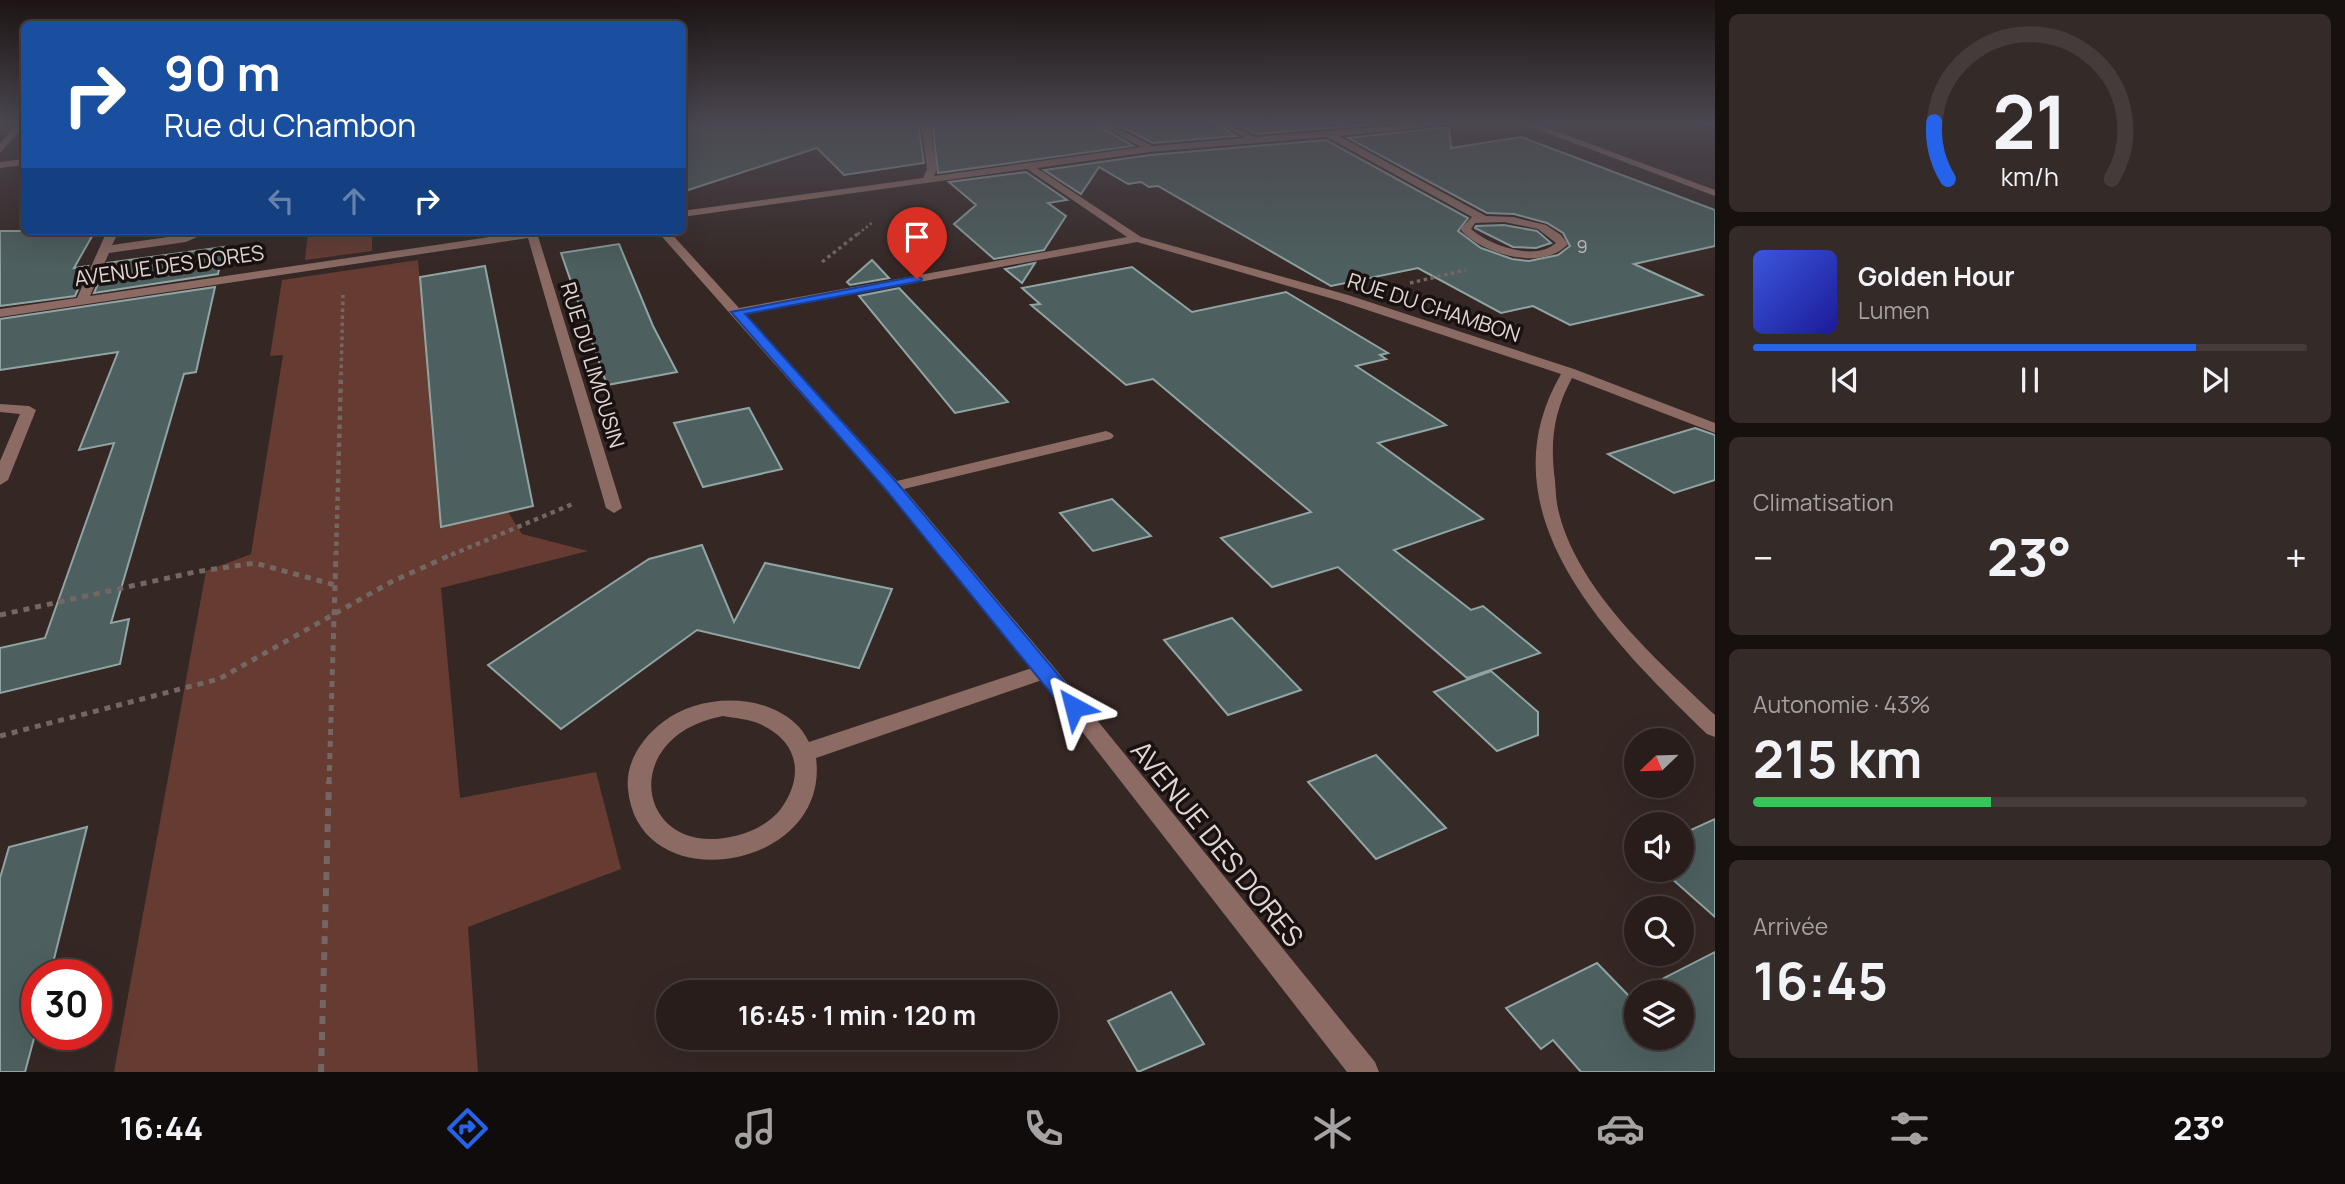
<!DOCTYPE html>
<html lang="fr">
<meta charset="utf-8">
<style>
body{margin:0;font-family:Manrope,sans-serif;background:#342a28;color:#f1f3f6;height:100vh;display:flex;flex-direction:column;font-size:26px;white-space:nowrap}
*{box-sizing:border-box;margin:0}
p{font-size:23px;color:#a5a2a3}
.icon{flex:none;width:38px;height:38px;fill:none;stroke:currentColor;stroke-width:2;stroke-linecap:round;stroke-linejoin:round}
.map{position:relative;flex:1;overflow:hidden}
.drawer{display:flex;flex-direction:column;gap:14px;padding:14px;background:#16100f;width:630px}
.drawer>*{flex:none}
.hud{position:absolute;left:21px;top:21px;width:665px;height:214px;border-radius:10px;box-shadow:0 7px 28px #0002,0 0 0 2px #443b3a;background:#1a4fa0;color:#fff;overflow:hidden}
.needle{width:46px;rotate:247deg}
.buttons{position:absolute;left:1624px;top:728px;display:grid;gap:14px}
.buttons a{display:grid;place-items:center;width:70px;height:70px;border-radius:50%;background:#281d1b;box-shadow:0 7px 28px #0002,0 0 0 2px #443b3a;font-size:35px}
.speed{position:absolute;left:21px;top:959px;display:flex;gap:14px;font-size:35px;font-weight:700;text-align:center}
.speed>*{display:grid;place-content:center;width:91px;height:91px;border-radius:50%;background:#281d1b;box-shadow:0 7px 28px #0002,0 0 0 2px #443b3a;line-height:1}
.speed .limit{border:10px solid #d22;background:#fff;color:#111}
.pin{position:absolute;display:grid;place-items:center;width:60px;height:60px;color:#fff;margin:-72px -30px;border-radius:50% 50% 50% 0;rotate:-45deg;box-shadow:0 0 7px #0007}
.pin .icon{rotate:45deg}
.me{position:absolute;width:77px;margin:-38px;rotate:322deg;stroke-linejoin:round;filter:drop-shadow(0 0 5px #0008)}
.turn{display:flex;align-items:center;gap:24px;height:147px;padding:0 28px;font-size:32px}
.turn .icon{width:91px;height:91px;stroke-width:2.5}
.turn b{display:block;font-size:49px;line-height:60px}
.lanes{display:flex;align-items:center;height:66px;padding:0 28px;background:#0003;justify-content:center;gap:35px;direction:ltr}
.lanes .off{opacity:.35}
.big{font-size:52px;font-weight:700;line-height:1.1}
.drawer .widget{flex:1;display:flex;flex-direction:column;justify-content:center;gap:10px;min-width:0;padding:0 24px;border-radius:10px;background:#342a28}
.drawer .dial{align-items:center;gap:0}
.dial svg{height:182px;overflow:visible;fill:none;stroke:#443b3a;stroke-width:7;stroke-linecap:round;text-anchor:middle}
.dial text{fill:#f1f3f6;stroke:none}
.song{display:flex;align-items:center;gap:21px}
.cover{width:84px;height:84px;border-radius:10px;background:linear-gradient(135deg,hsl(230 70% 55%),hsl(240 70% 35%))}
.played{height:7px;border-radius:4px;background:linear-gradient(90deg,#2563eb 80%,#443b3a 80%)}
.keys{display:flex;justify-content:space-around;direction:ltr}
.heat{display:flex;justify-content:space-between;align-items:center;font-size:38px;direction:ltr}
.charge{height:10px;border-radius:5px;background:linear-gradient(90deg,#34c759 43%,#443b3a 0)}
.trip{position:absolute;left:656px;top:980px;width:402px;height:70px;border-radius:35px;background:#281d1b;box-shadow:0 7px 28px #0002,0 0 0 2px #443b3a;font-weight:700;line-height:70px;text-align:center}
.menu{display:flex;height:112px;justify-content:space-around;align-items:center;background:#100c0b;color:#a5a2a3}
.menu .icon{width:49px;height:49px}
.menu .active{color:#2563eb}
.menu b{font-size:32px;color:#f1f3f6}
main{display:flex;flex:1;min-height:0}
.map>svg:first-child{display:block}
.green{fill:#663b32}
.building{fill:#4d605f;stroke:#90a5a3;stroke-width:2;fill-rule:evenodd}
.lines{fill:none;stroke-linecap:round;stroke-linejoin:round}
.path-far4{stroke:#736663;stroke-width:2.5;stroke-dasharray:2.5 2.5;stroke-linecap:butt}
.path-far3{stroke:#736663;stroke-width:3.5;stroke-dasharray:3.5 3.5;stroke-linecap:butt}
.path-far2{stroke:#736663;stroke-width:4.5;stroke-dasharray:4.5 4.5;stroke-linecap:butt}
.path-far1{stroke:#736663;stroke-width:5;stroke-dasharray:6 6;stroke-linecap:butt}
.path{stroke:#736663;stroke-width:6;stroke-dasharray:8 8;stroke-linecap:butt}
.minor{fill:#8c6b64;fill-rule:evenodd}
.route{fill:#2563eb;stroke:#184099;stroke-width:2}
.labels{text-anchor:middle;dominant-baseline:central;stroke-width:7;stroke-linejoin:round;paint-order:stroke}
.far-number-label{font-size:18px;fill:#bbb8b7}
.far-street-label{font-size:21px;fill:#e0d6d4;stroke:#181110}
.near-street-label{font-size:28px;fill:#e0d6d4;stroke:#181110}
</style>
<main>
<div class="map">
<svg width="1715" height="1072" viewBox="0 0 1715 1072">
<rect width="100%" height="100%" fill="#352724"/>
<g class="green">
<path d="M308,231H372V251L305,260Z"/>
<path d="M418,260L441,527L508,512L522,534L588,551L441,588L460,798L596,772L621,869L468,927L478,1072H114L206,571L251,554L283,355L270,356L282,280Z"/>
</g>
<g class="building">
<path d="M682,122H918L924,163L844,175L817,148L682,192Z"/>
<path d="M932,122H1092L1133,146L938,173Z"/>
<path d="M1112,122H1213L1236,136L1153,143Z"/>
<path d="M1233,122H1403L1256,134Z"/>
<path d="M1449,127L1451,148L1521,137L1715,210V246L1634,264L1702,295L1570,325L1533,306L1501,313L1418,268L1331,286L1158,186L1149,187L1141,182L1128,184L1099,167L1081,194L1044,170L1150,155L1326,140L1468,218L1458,231L1481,248L1512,259L1529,261L1558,255L1570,246L1563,233L1547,223L1514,214L1487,213L1348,138Z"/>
<path d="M1026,172L1067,200L1048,203L1066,216L1044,250L994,259L954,224L976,205L949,182Z"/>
<path d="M1504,225L1537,231L1551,243L1536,248L1513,247L1475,228L1476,226Z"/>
<path d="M0,231H95L74,268L88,266L75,296L0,306Z"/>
<path d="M619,244L653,326L677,372L607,385L561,253Z"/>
<path d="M224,247L218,274L94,293L107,263Z"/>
<path d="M872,260L889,278L850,285L847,282Z"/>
<path d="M1035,263L1022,283L1005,269Z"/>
<path d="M485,266L533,506L441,527L420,277Z"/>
<path d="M1132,267L1192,312L1286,292L1388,353L1380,355L1386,359L1356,366L1446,425L1378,443L1483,519L1394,550L1471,610L1483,606L1540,653L1467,678L1338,567L1272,587L1221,538L1311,512L1153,379L1126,385L1031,305L1040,304L1022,288Z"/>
<path d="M215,287L196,372L184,374L111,623L129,619L120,664L0,693V648L45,638L114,443L79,450L118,352L0,370V319Z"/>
<path d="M899,288L1008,402L955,413L859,296Z"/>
<path d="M749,408L782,469L703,487L674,423Z"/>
<path d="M1695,428L1715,435V480L1674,493L1608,454Z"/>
<path d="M1112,499L1151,536L1093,551L1060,513Z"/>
<path d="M702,545L734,622L765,563L892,589L859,668L697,630L561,729L488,665L649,559Z"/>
<path d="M1232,618L1301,690L1228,715L1164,640Z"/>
<path d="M1491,671L1538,712V735L1497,751L1434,692Z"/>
<path d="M1376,755L1446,828L1376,859L1308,782Z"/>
<path d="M1715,819V917L1662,870H1682V834Z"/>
<path d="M87,827L50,975H37V1027L25,1072H0V878L9,847Z"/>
<path d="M1715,952V1072H1581L1553,1040L1541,1049L1506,1008L1597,963L1629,996ZM1636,992H1682V1038H1636Z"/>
<path d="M1171,992L1204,1044L1138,1072L1108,1021Z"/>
</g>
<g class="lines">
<g class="path-far4">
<path d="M682,131L747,122"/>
<path d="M858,234L873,222"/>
</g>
<g class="path-far3">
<path d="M822,262L860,232"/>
<path d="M1410,283L1466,270"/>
<path d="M341,375L343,295"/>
</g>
<g class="path-far2">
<path d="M336,555L341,374"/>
<path d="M451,555L575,503"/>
</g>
<g class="path-far1">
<path d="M0,615L195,572L255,563L335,585"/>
<path d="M0,736L219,679L391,582L455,553"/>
<path d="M329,783L336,553"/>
</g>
<path class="path" d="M321,1072L329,781"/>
<g class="minor">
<path d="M18,122H24V126L0,153V144Z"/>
<path d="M921,122H929L937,169L934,176L1141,147L1095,122H1106L1152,146L1245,138L1216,122H1227L1255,137L1437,122H1475L1339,136L1486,216L1513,217L1546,225L1561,235L1568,244C1543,272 1481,254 1460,229L1472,217L1327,137L1150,152L1037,168L1141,237L1348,295L1574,369L1715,423V433L1572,378C1553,413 1550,443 1555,481C1556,492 1556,503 1559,513C1579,592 1658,661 1715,715V737L1707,734C1614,643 1479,515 1561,374L1340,301L1137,242L745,314L897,481L1106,431L1111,433L1114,436L1111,439L904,489L1053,666L1375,1062L1379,1072H1347L1042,680L816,758C831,871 638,902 628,789C625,762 643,737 663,722C699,694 763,692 797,725C802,729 806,737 809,742L1032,668L887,491L657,231H669L739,308L1127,237L1027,169L682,217V211L923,178L927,169ZM1504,222L1538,229L1556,243C1535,262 1489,245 1471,229L1475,223ZM723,716C734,718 749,719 760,724C799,741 805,777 780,810C768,824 752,832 735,836C637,860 615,736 723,716Z"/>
<path d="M1518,122H1531L1715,190V196Z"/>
<path d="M1701,122H1715V128L1702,124Z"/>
<path d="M24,159V165L0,168V162Z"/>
<path d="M107,231H119L112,245L210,231L186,242L109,253L90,296L531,231H559L538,236L622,508L614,513L606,508L528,238L0,317V309L77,298Z"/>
<path d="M0,404L29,406L36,410L8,480L0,485V461L20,414L0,412Z"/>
</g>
</g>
<linearGradient id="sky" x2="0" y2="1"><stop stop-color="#1d1514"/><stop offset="0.45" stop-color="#4b4750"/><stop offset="1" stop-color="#4b4750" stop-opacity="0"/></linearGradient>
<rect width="1715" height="272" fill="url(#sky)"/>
<path class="route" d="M917,276L922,279L921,281L745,314L898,484L1081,702L1083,707L1081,713H1067L887,491L731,312Z"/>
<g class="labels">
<g class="far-number-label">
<text x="1582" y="246">9</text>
</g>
<g class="far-street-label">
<text transform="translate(169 265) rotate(-8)">AVENUE DES DORES</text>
<text transform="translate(1434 307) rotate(18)">RUE DU CHAMBON</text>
<text transform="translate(593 365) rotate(73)">RUE DU LIMOUSIN</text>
</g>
<g class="near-street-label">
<text transform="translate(1218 843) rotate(51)">AVENUE DES DORES</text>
</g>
</g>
</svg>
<div class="buttons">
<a><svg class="needle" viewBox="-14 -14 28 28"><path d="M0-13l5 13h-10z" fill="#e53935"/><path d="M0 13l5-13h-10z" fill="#a5a2a3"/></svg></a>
<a><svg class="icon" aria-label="sound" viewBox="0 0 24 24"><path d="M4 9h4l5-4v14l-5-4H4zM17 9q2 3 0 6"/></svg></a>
<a><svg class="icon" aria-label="search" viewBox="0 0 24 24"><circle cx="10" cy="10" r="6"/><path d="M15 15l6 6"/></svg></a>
<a><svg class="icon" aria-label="layers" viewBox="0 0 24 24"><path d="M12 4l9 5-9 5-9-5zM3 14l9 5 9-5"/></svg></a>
</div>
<div class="speed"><div class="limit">30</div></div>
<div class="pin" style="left:917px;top:279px;background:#d93025"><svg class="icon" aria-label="arrive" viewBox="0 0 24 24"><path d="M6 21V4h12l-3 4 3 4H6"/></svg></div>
<svg class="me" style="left:1074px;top:707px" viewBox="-20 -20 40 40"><path d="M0-17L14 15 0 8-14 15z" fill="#2563eb" stroke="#fff" stroke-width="4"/></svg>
<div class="trip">16:45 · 1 min · 120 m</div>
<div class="hud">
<div class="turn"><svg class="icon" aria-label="right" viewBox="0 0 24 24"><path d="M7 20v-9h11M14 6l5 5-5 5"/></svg><div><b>90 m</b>Rue du Chambon</div></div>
<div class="lanes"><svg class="icon off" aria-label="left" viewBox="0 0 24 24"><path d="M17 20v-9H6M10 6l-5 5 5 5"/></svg><svg class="icon off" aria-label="ahead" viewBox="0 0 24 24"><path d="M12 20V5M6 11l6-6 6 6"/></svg><svg class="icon" aria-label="right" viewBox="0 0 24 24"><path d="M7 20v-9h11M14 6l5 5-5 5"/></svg></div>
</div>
</div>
<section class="drawer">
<div class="widget dial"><svg viewBox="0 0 100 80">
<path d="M14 69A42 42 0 1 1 86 69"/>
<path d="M14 69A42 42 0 0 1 8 44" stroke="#2563eb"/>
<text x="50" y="56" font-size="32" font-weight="700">21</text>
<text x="50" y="72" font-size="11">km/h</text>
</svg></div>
<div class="widget">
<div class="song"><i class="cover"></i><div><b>Golden Hour</b><p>Lumen</p></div></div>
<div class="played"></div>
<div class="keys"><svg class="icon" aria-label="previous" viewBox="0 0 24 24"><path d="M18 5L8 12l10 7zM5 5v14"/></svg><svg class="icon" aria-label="pause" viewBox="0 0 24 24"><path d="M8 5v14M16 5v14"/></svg><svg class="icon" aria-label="next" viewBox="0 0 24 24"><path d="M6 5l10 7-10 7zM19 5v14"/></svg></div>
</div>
<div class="widget"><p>Climatisation</p>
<div class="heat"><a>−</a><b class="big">23°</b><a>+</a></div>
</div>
<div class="widget"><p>Autonomie · 43%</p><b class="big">215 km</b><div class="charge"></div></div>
<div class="widget"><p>Arrivée</p><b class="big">16:45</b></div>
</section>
</main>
<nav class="menu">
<b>16:44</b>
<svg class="icon active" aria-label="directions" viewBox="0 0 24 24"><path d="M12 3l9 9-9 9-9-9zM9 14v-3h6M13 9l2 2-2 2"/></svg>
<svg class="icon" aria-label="music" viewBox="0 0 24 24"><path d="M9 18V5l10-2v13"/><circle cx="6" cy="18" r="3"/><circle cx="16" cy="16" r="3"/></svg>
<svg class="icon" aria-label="phone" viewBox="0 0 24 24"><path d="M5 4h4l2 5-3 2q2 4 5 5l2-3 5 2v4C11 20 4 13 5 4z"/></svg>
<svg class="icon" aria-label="climate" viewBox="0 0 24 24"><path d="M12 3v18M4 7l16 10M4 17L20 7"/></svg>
<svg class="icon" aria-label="car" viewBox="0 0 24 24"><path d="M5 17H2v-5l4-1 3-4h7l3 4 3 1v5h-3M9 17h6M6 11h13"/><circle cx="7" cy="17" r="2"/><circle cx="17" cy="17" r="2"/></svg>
<svg class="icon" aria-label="filters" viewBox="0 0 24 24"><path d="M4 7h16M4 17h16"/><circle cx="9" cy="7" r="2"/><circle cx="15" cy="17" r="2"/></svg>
<b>23°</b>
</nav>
